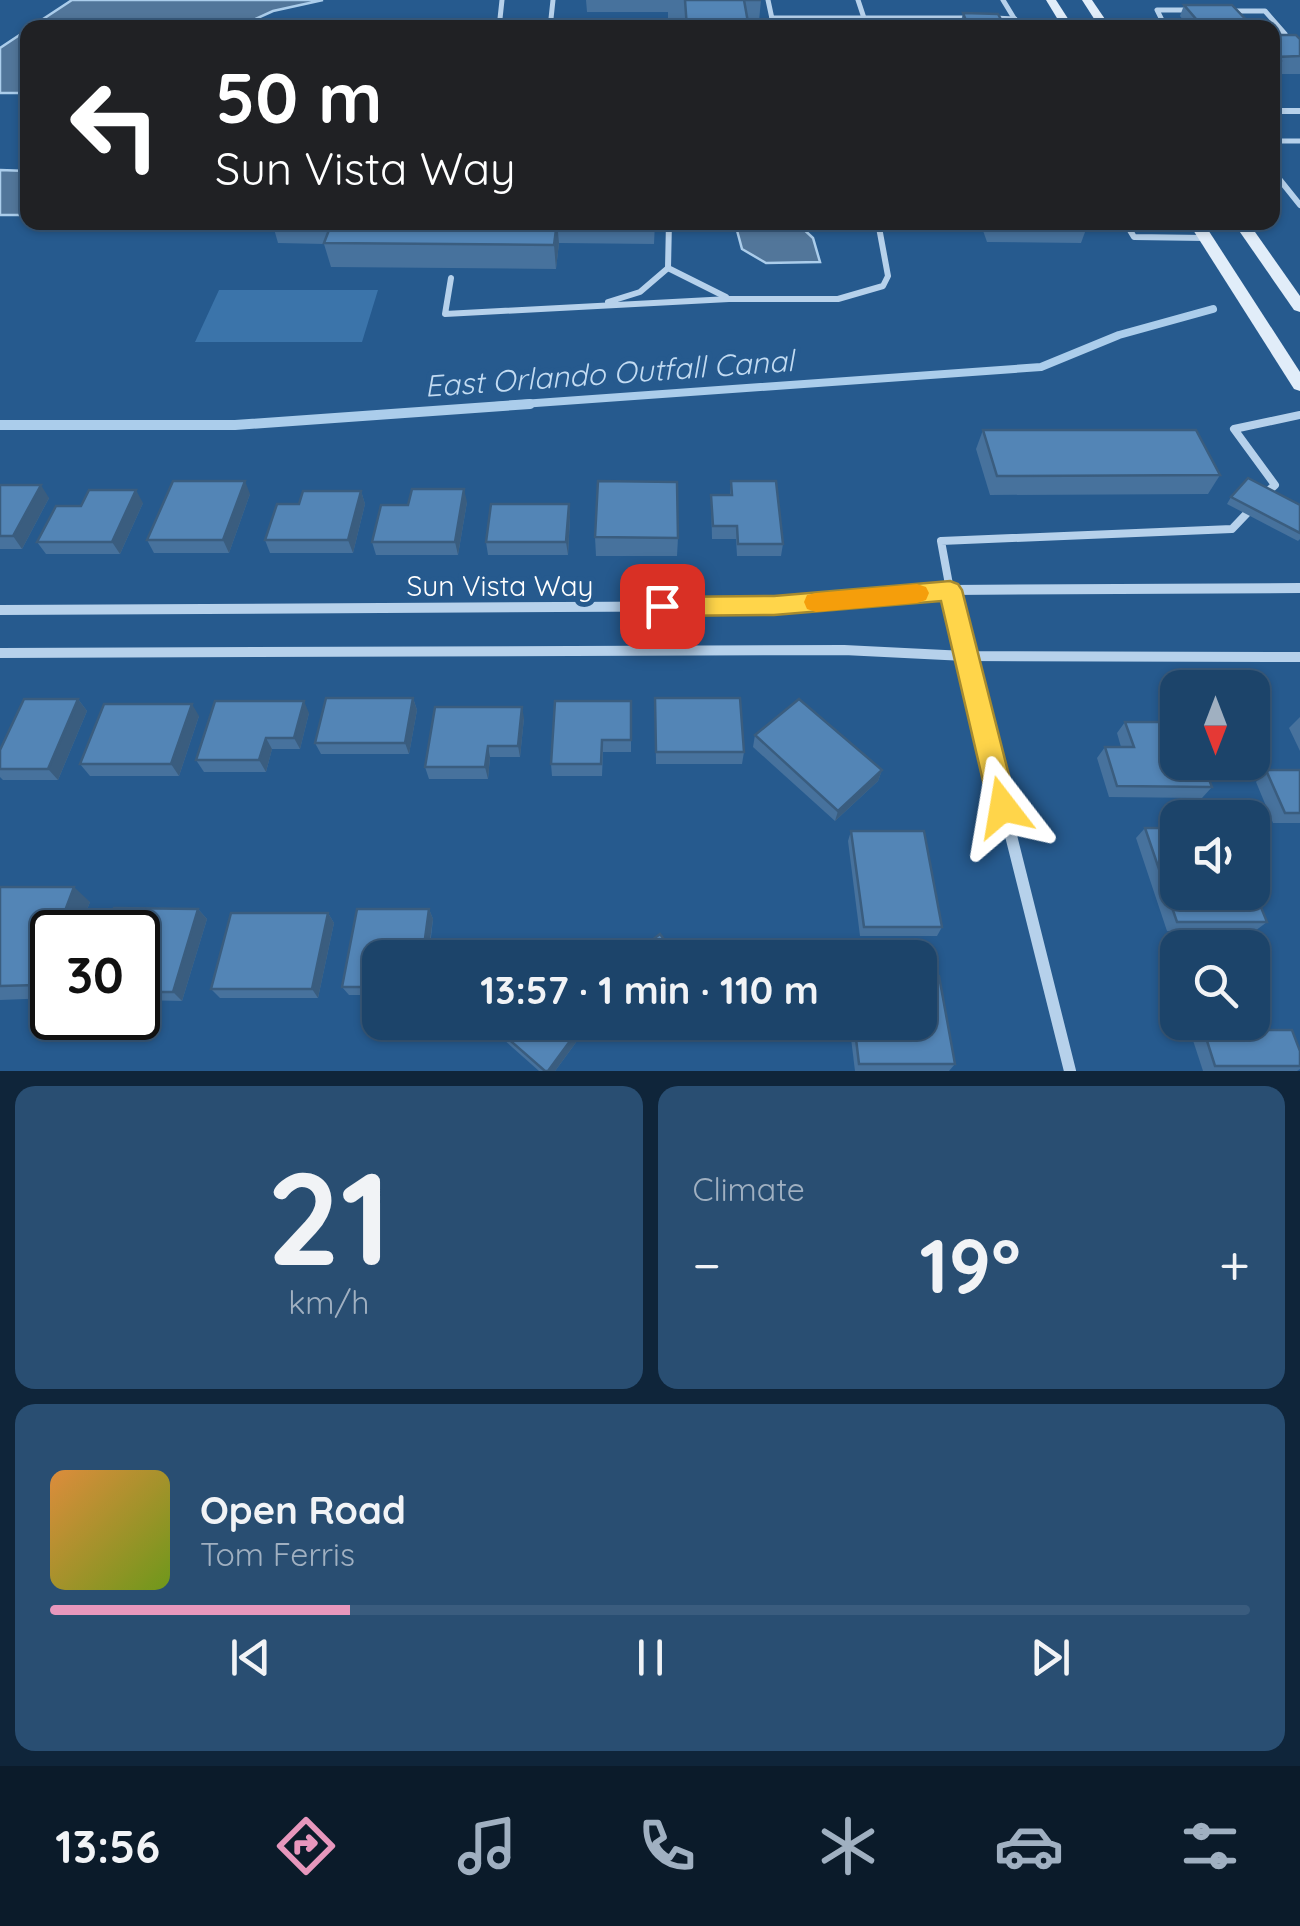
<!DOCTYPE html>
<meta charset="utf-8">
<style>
body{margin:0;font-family:Quicksand,sans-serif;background:#294e72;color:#f1f3f6;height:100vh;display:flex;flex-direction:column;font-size:38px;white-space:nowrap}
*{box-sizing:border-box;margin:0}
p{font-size:32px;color:#a0b0c1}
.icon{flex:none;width:55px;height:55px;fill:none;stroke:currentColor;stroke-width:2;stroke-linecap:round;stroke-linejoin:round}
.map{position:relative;height:1071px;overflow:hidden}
.panel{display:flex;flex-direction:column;gap:15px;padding:15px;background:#0f253a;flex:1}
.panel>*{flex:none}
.banner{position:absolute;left:20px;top:20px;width:1260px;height:210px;border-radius:20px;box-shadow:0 2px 8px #0004,0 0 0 2px #3a5c7e;background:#202124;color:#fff;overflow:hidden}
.needle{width:65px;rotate:180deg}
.tools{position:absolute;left:1160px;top:670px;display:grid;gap:20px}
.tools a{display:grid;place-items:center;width:110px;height:110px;border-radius:20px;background:#1c446a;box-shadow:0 2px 8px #0004,0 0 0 2px #3a5c7e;font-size:50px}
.speed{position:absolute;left:30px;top:910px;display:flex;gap:20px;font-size:50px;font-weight:700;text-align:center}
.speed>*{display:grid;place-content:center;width:130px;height:130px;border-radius:50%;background:#1c446a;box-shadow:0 2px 8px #0004,0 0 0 2px #3a5c7e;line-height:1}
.speed .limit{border:5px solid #111;border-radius:15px;background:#fff;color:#111}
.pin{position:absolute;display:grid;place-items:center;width:85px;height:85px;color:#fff;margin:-42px;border-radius:20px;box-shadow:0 5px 15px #0006}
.me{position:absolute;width:110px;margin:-55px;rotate:346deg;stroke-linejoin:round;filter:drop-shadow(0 0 8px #0008)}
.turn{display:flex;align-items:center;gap:35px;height:210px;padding:0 30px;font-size:45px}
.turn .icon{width:130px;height:130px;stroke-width:2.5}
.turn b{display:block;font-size:70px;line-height:85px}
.big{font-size:75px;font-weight:800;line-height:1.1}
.panel .tile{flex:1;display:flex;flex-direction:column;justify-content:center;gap:15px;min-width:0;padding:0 35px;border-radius:20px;background:#294e72}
.panel .dial{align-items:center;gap:0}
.dial b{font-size:130px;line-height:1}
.song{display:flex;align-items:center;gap:30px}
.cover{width:120px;height:120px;border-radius:15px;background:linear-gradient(135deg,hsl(30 70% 55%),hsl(80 70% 35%))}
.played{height:10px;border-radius:5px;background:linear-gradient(90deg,#e797bd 25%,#3a5c7e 25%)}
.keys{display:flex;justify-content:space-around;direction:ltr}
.heat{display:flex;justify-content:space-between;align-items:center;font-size:55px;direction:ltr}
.panel .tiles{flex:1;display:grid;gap:15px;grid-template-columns:1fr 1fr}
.tile:last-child{grid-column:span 2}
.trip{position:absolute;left:362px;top:940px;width:575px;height:100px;border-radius:20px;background:#1c446a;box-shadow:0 2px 8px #0004,0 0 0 2px #3a5c7e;font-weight:800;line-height:100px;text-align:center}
.tab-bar{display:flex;height:160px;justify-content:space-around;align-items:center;background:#0b1b2a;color:#a0b0c1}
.tab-bar .icon{width:70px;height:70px}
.tab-bar .active{color:#e797bd}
.tab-bar b{font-size:45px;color:#f1f3f6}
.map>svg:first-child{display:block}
.green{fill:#3b74aa}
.water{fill:#52769a;stroke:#abcdeb;stroke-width:2.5}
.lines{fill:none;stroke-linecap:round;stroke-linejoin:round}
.stream-far1{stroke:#abcdeb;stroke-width:8}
.stream{stroke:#abcdeb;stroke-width:10}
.lane-far2{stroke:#b6d1eb;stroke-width:5}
.lane-far1{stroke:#b6d1eb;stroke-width:6}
.lane{stroke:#b6d1eb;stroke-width:8}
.street-far2{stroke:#b6d1eb;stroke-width:6}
.street-far1{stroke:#b6d1eb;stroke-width:10}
.street{stroke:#b6d1eb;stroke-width:12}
.secondary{fill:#e1edf9;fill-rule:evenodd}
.wall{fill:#47729d}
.shaded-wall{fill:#3a5d7f}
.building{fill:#5385b6;stroke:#3a5d7f;stroke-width:2.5}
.route{fill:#ffd54a;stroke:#a68a30;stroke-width:2.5}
.slow{fill:#f59e0b}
.labels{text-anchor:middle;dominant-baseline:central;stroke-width:10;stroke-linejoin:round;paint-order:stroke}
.street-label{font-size:28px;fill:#fff;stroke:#265a8e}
.water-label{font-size:30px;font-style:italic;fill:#c2dbf2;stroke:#265a8e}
</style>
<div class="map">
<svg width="1300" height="1071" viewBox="0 0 1300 1071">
<rect width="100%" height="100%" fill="#265a8e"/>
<path class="green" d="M219,290H378L362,342H195Z"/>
<g class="water">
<path d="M72,0H323L273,11L238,27H31Z"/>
<path d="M27,30V93H0V48Z"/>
<path d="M0,170L27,171V215H0Z"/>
<path d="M735,223H797L813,238L820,262L766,263L742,249Z"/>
</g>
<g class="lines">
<path class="stream-far1" d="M495,406L1041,367L1119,335L1213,309"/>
<path class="stream" d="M0,425H235L530,404"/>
<g class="lane-far2">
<path d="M768,0L774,28"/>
<path d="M1003,0L1020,28"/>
<path d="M1232,11H1265L1285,34"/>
<path d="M772,18H864L858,0"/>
<path d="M994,18L1015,19"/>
<path d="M1104,24L1157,25L1163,22L1157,10H1188"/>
<path d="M499,28L502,0"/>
<path d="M550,28L553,0"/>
<path d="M868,28L864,18H970"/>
<path d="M1272,141H1300"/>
</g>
<g class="lane-far1">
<path d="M1272,180H1280L1300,205"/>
<path d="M669,222L668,268L726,297"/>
<path d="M1125,222L1134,237L1205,238"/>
<path d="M451,278L445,314L729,299H838L883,286L888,276L878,222"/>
<path d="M608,302L640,292L668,268"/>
</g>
<g class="lane">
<path d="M1265,494L1275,485L1234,429L1300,415"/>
<path d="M950,590L941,541L1232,529L1252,508"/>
</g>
<path class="street-far2" d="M1272,111H1300"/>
<g class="street-far1">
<path d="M950,590L977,698"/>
<path d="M0,610L774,606L950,590L1300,588"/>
<path d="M0,653L844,650L965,656L1300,657"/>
</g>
<path class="street" d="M976,696L1070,1071"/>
<g class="secondary">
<path d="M1046,0H1056L1074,28H1063Z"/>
<path d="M1082,0H1092L1111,28H1100Z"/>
<path d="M1188,222H1203L1300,372V391L1294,389Z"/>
<path d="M1233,222H1248L1300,296V312L1294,310Z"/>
</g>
</g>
<g class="wall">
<path d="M586,0H761L759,21H748L749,28H685V21H668V12H587Z"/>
<path d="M1184,5L1253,27L1189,28L1180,16Z"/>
<path d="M963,13L1005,27L1021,28H962L960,25Z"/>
<path d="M1272,35L1300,39V74H1274L1272,77Z"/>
<path d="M272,222H655L654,244L559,243L556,269L331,267L324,244L278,243Z"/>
<path d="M980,222H1087L1088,224L1081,243L987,242Z"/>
<path d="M983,430L1220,475L1208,494L990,495L976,449Z"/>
<path d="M731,481L783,544L781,556H737L736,539H712L711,495H730Z"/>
<path d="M0,485L49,498L22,549H0Z"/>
<path d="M361,491L365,504L353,553H270L265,540L299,504Z"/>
<path d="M250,494L229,553H154L147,540Z"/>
<path d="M1231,497L1300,505V539L1298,541L1227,504Z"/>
<path d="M467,502L458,555H376L372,542L408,505Z"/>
<path d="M143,503L120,554H46L37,542Z"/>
<path d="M569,504L570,517L568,555H488L486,542Z"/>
<path d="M595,537L678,538L677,556H596Z"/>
<path d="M413,698L417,710L409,754H321L315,743Z"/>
<path d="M655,698L744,752L742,764H656Z"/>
<path d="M78,699L87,711L58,780H3L0,777V750Z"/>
<path d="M631,701V752H603L602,776H552L551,764Z"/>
<path d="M309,713L300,749H272L266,772H204L196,760Z"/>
<path d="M199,716L179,776H90L80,764Z"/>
<path d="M1300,717V751L1289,728Z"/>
<path d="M524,718L520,757H490L488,779H429L425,767Z"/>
<path d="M1125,722L1212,787L1202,798L1109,797L1097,758L1105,747H1121L1117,733Z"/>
<path d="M755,735L882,770L878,781L835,821L753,747Z"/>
<path d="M1266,770H1300V823H1273L1256,782Z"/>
<path d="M1145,828L1267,922L1255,931H1167L1136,838Z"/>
<path d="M851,831L942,927L937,936H860L848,841Z"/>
<path d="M0,887L90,902L78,932H52V998L0,1000Z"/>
<path d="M198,909L207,919L182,1001L138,1000V932Z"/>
<path d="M429,909L433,919L430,946L459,955L458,958H380V995H349L342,987Z"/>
<path d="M328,913L334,923L318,998H220L211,989Z"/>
<path d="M1176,947L1178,948V993L1165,956Z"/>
<path d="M484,1022H591L555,1071H539Z"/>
<path d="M849,1022H920L955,1064L949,1071H855Z"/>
<path d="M1187,1022H1252L1300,1051V1069L1297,1071H1203Z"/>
</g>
<g class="shaded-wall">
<path d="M557,222L559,243L556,269L554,245Z"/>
<path d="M245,481L250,494L229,553L223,540Z"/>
<path d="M41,485L49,498L22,549L13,536Z"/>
<path d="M464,489L467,502L458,555L455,542Z"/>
<path d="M136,490L143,503L120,554L112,542Z"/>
<path d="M361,491L365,504L353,553L348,540Z"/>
<path d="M569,504L570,517L568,555L566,542Z"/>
<path d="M413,698L417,710L409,754L405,743Z"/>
<path d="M78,699L87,711L58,780L48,769Z"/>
<path d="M304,701L309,713L300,749L294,738Z"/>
<path d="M192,704L199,716L179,776L171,764Z"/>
<path d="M522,707L524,718L520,757L518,746Z"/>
<path d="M266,738L272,749L266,772L259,760Z"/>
<path d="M488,746L490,757L488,779L485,767Z"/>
<path d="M882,770L878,781L835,821L838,811Z"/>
<path d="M74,887L90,902L78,932H57Z"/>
<path d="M198,909L207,919L182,1001L173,992Z"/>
<path d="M429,909L433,919L428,955L424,946Z"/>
<path d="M328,913L334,923L318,998L312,989Z"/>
<path d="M52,944V996L37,985Z"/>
<path d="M584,1022H591L555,1071H548Z"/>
</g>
<g class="building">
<path d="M685,0H761H744L749,28H687Z"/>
<path d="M1184,5H1232L1253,27H1203Z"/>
<path d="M963,13L998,14L1005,27L1021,28H969Z"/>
<path d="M1272,35H1296L1300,39V56L1277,57L1280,60H1272Z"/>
<path d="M332,222H557L554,245L324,243Z"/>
<path d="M992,222H1087L1088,224L992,223Z"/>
<path d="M983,430H1196L1220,475L997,476Z"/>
<path d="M1248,478L1300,505V533L1231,497Z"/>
<path d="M173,481H245L223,540H147Z"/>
<path d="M598,481L677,482L678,538L595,537Z"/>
<path d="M731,481H776L783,544H738L737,526H713L711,495H732Z"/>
<path d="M0,485H41L13,536H0Z"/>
<path d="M412,489H464L455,542H372L381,505H408Z"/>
<path d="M89,490H136L112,542H37L56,506H81Z"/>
<path d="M303,491H361L348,540H265L277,504H299Z"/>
<path d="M491,504H569L566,542H486Z"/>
<path d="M326,698H413L405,743H315Z"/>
<path d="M655,698H740L744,752H656Z"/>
<path d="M24,699H78L48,769H0V750Z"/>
<path d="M799,699L882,770L838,811L755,735Z"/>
<path d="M215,701H304L294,738H266L259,760H196Z"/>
<path d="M555,701H631V740H602L601,764H551Z"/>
<path d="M104,704H192L171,764H80Z"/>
<path d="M435,707H522L518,746H488L485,767H425Z"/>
<path d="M1125,722H1178V762H1202L1212,787L1117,786L1105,747H1134Z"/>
<path d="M1266,770H1300V813H1285Z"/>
<path d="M1145,828H1178V892H1252V885L1267,922H1177Z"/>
<path d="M851,831H924L942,927H864Z"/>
<path d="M0,887H74L57,932H52V944L37,985L0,986Z"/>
<path d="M114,908L198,909L173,992H138V932H105Z"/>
<path d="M357,909H429L424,946H455L453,958H380V987H342Z"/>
<path d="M231,913H328L312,989H211Z"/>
<path d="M660,934L678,958H629Z"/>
<path d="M920,976H939L955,1064H859L854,1022H920Z"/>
<path d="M1252,991L1267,1030H1292L1300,1051V1066H1215L1201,1022H1252Z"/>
<path d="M489,1022H584L548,1071H545Z"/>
</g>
<path class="route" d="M950,581L958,584L962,590L1017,807L1013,816L1003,820L993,816L989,807L941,601L774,615L662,616L654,613L650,606L654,599L662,597L774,596Z"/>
<path class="slow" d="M917,584L926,587L929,593L926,600L917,603L816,612L807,609L804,602L807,595L816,593Z"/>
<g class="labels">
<g class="street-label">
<text x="500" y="585">Sun Vista Way</text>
</g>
<g class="water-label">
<text transform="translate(609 373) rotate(-4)">East Orlando Outfall Canal</text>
</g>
</g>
</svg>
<div class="tools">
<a><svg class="needle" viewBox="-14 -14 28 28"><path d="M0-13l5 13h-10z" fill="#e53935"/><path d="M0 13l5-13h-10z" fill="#a0b0c1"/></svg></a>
<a><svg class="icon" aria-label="sound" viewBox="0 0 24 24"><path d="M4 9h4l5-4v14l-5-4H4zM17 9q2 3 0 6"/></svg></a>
<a><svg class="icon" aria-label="search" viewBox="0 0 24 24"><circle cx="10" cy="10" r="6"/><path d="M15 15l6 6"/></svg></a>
</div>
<div class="speed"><div class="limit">30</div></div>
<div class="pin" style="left:662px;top:606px;background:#d93025"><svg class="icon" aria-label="arrive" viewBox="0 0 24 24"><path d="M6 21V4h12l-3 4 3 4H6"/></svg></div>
<svg class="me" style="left:1003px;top:807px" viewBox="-20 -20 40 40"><path d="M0-17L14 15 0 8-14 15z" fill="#ffd54a" stroke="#fff" stroke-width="4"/></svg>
<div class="trip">13:57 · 1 min · 110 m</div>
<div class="banner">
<div class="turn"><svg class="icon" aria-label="left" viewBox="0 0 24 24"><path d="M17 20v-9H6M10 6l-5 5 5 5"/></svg><div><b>50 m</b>Sun Vista Way</div></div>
</div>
</div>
<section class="panel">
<div class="tiles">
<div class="tile dial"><b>21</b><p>km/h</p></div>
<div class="tile"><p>Climate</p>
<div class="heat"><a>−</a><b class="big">19°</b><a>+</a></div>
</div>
<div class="tile">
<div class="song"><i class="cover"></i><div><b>Open Road</b><p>Tom Ferris</p></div></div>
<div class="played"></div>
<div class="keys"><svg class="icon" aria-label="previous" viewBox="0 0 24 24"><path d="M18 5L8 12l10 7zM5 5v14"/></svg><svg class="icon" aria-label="pause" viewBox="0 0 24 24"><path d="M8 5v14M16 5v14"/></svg><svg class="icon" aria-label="next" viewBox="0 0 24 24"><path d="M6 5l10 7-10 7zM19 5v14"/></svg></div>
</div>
</div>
</section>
<nav class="tab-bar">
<b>13:56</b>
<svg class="icon active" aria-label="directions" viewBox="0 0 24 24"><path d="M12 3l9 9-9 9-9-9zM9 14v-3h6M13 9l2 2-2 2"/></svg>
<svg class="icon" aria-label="music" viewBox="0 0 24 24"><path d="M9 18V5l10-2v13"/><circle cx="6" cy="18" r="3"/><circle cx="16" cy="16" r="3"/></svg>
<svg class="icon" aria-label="phone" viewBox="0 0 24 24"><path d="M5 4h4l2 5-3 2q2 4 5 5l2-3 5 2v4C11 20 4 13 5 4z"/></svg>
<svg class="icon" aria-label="climate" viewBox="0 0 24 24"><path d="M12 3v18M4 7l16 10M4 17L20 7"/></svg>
<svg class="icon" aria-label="car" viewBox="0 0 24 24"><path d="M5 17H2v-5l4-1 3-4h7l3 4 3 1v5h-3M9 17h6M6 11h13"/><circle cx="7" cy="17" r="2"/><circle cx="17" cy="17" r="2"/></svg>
<svg class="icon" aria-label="filters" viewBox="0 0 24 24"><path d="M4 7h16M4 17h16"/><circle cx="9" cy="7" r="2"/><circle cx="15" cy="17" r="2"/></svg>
</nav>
